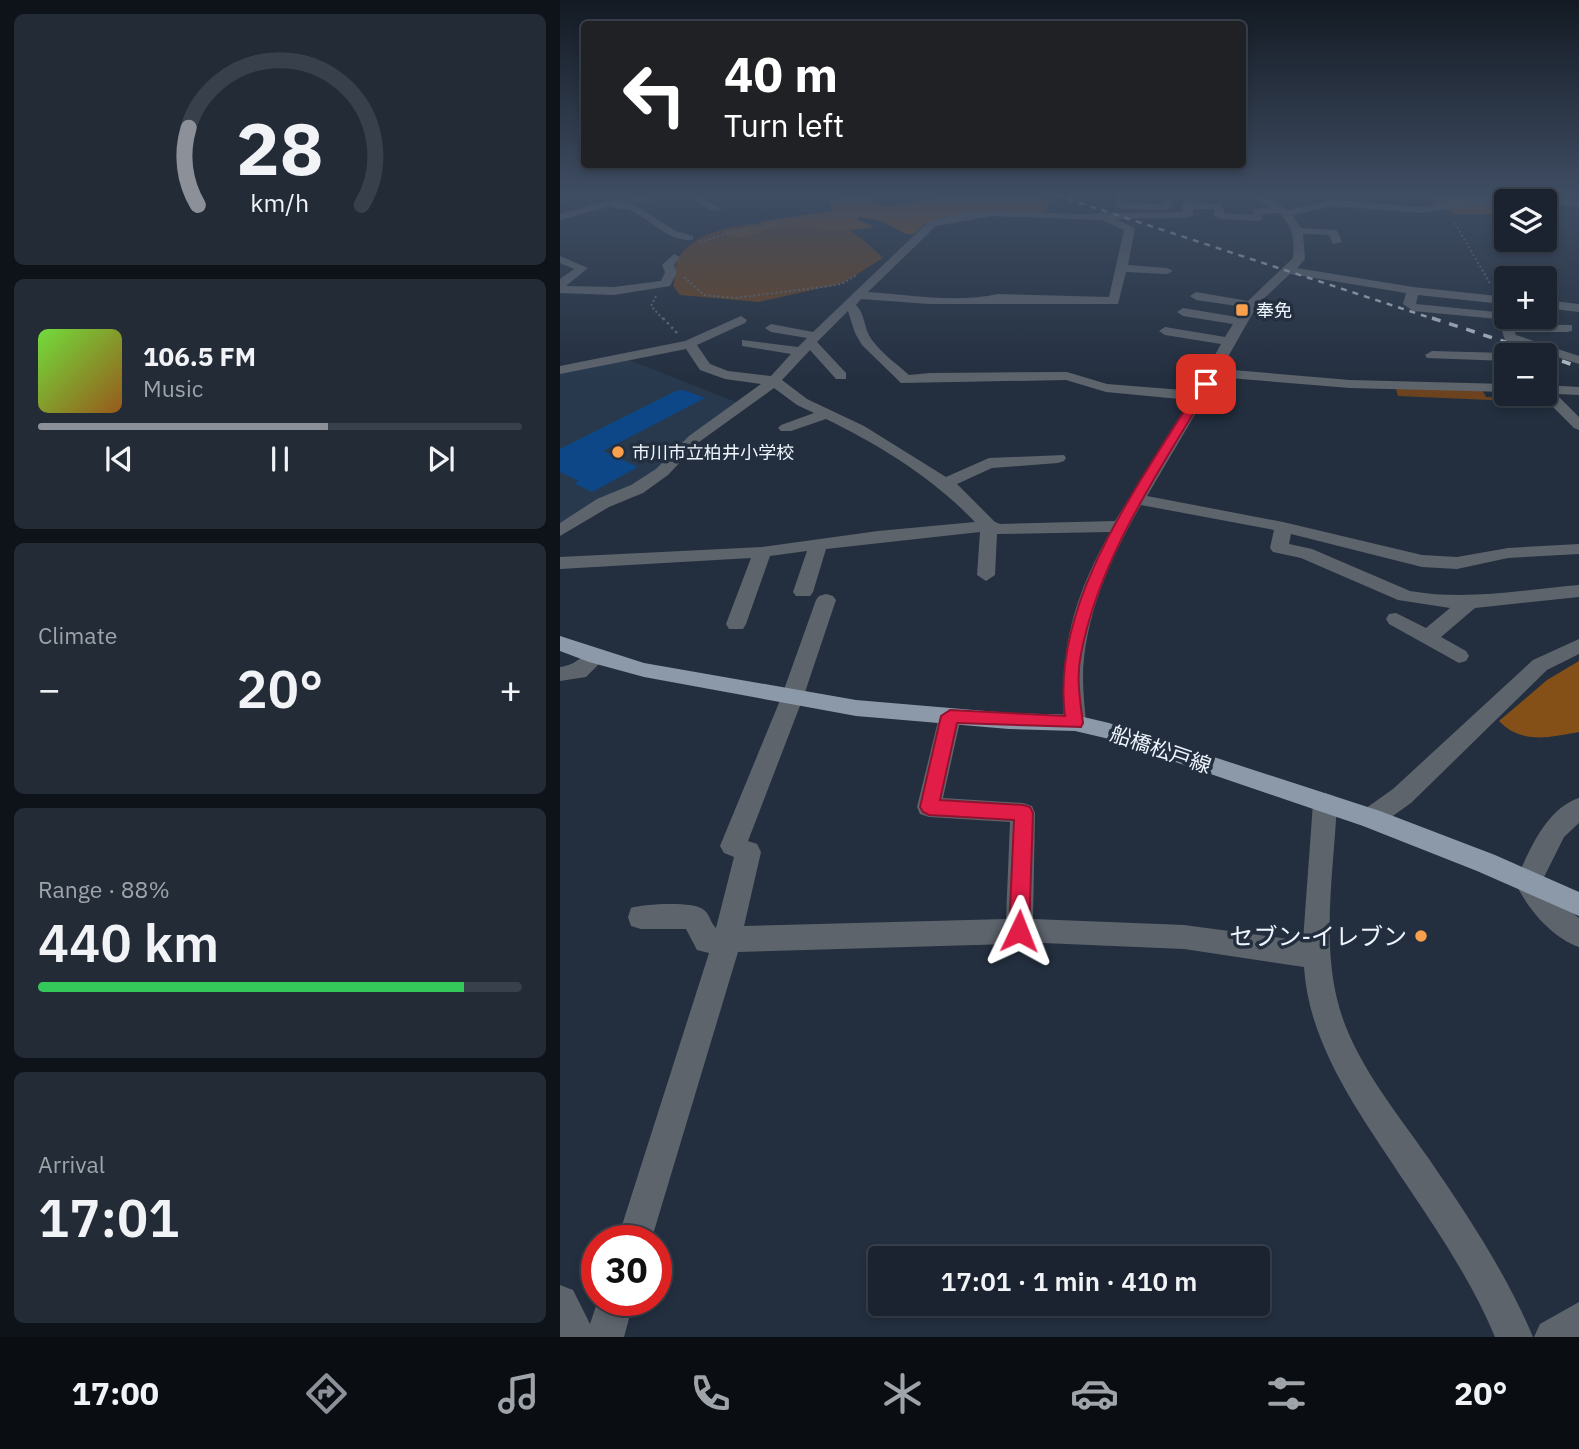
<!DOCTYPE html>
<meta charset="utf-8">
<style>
body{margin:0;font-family:"IBM Plex Sans","Noto Sans JP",sans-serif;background:#232b37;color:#f1f3f6;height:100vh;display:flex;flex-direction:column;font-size:26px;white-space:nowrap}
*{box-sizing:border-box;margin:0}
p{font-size:23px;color:#9fa4aa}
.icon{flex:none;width:38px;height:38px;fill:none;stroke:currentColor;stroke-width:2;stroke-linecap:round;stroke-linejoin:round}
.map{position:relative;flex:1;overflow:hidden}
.sheet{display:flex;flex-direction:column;gap:14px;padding:14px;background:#0e131a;width:560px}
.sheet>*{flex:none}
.hud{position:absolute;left:21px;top:21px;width:665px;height:147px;border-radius:7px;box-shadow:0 4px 10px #0003,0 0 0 2px #38404b;background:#202124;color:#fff;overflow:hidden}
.buttons{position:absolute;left:934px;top:189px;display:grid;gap:14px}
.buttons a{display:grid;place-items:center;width:63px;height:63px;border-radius:7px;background:#1a232f;box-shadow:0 4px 10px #0003,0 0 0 2px #38404b;font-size:35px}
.speed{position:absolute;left:21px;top:1225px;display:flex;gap:14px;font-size:35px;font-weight:700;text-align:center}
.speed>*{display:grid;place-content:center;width:91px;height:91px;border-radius:50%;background:#1a232f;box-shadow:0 4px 10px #0003,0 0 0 2px #38404b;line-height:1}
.speed .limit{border:10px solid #d22;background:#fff;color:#111}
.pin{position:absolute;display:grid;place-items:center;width:60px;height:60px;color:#fff;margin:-30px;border-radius:14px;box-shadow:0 4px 10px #0006}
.me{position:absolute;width:77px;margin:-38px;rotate:2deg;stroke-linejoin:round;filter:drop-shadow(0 0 5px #0008)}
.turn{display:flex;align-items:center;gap:24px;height:147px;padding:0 28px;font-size:32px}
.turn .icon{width:91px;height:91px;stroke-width:2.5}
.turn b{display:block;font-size:49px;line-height:60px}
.big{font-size:52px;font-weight:600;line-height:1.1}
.sheet .card{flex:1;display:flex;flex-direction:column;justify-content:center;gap:10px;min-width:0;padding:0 24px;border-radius:10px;background:#232b37}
.sheet .dial{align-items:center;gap:0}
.dial svg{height:182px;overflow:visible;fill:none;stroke:#38404b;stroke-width:7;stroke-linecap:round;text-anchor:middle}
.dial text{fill:#f1f3f6;stroke:none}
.song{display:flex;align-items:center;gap:21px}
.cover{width:84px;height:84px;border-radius:10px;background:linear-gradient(135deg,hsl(100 70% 55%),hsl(30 70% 35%))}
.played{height:7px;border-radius:4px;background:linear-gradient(90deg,#8c9099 60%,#38404b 60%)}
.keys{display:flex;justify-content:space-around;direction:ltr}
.heat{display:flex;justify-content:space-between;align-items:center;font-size:38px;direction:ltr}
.charge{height:10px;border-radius:5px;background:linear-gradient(90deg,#34c759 88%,#38404b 0)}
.trip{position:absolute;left:308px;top:1246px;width:402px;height:70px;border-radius:7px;background:#1a232f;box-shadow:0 4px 10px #0003,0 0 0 2px #38404b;font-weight:600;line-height:70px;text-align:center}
.tab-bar{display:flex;height:112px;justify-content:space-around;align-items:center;background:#0a0e13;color:#9fa4aa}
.tab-bar .icon{width:49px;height:49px}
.tab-bar .current{color:#8c9099}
.tab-bar b{font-size:32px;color:#f1f3f6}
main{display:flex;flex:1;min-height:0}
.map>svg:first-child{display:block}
.built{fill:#28394e}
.green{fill:#6c431e}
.forest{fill:#854f18}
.building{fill:#0d4788}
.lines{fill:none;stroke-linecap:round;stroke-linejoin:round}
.path-far1{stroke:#616b79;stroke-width:2;stroke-dasharray:2 2.5;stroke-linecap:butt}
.path{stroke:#616b79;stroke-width:2.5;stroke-dasharray:2.5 3.5;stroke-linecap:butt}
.minor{fill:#5e646c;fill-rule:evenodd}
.major{fill:#8c99a9;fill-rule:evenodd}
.rail-far1{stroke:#b9c0cb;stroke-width:2.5;stroke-dasharray:6 6;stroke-linecap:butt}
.rail{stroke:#b9c0cb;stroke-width:3.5;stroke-dasharray:9 9;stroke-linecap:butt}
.route{fill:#e11d48;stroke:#92132f;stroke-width:2}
.poi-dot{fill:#f9a04c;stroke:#232f3f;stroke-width:2.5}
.labels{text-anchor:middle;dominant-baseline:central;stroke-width:7;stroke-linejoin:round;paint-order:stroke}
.far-poi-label{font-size:18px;fill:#eff5fe;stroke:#232f3f;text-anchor:start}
.street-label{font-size:21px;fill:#eff5fe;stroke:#232f3f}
.near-poi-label{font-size:24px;fill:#eff5fe;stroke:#232f3f;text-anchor:end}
</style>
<main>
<section class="sheet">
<div class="card dial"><svg viewBox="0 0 100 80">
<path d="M14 69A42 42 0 1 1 86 69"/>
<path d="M14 69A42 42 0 0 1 10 35" stroke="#8c9099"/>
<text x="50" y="56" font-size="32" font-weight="700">28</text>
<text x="50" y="72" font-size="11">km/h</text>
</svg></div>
<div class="card">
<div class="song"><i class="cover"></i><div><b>106.5 FM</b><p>Music</p></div></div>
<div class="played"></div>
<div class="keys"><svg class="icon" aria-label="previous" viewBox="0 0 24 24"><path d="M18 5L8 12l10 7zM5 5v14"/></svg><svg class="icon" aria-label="pause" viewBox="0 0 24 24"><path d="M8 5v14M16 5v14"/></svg><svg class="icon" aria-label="next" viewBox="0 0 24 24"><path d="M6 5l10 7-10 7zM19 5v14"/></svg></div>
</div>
<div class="card"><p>Climate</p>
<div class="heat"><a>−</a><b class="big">20°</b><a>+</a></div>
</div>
<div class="card"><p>Range · 88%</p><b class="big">440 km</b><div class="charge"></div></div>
<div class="card"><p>Arrival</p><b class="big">17:01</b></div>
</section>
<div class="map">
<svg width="1019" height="1337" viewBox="0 0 1019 1337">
<rect width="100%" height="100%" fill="#232f3f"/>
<path class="built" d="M64,358L176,402L101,467L0,527V373Z"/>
<g class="green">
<path d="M230,220C280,223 286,222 323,258L283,283L199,302L120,295L113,286C116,278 114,267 118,259C138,224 194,225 230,220Z"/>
<path d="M840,387L922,390L926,397L951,398L953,401L838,396L836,389Z"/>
</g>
<g class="forest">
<path d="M293,195H327L309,202L327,207L392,195H478L490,200L486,212L413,213L389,217L366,223L354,234H346L321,221L299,217L298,220L314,227C281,234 248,226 215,228C199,230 181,242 167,235L165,231L199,226L201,222L272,211L270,199Z"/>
<path d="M872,195H977L984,201H947V209L942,214H894L887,207L874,204Z"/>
<path d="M1019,661V732C990,737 962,745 939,721L987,680Z"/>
</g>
<path class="building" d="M123,390L145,398L43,451L78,467L32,492L14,483L19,481L0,472V449L116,391Z"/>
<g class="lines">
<g class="path-far1">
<path d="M895,223L931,285"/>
<path d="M140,242L173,232L221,223"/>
<path d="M124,277L144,295L175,298L270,286L284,283L298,274"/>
<path d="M96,296L91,306L104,320"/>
</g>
<path class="path" d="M103,318L117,333"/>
<g class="minor">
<path d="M0,195H19L0,201Z"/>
<path d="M91,195H123L68,204L75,205L116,231L133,236V240C109,242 92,221 72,211C65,208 57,210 51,206L0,220V214L49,200Z"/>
<path d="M127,195H139L161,209L152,211Z"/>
<path d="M557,195H567L566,203L602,204V195H612V207L607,210L561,209L556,206Z"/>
<path d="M627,195H637L633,203L662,204L664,213L693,215L694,209L711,207L688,195H702L728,210L772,200L863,207L934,196L1019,200V206L985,204V201L934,202L863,213L772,206L732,215L741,228L777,230L782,242L773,244L769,235L743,234L745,259L737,268L853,287L947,297V317H950L952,324L1012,325V331L1007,332H955L956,335L1019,356V364L945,340L938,319L853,311L843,304L846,293L730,274L698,304L661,369L790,380L947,384V392L790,388L657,377L587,496L723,522L862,555L897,557L948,548L1019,544V554L948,558L897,569L862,567L731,534L729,544L752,549L850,591C906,601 962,590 1019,585V597L915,608L881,637L906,651L909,656L906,661L899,663L829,624L826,619L829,614L836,613L866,628L890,608L838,600L741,558L713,552L710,548L714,530L581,505C551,557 523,619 523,679C523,694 525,709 526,723L523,729L515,731L507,729L504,723C500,647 513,599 550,532L437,534L435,575L426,581L417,575L420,532L266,549L253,592L250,596H236L233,592L247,551L210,556L186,624L183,629H169L166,624L191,558L0,569V557L202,547L318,531L415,522C374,479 320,445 266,419L231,431H221L218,428L221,425L254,413L237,405L214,388L139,442L108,475L83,493L49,507L0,536V523L37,499L71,485L96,469L129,436L201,384L165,379L140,370L126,349L0,374V366L125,341L181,316L187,320L185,323L137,345L150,364L168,371L211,376L231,354L182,346V340L238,347L247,338L211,332L205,328L211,324L253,332L368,222L404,213L432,210L516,214L623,212L622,206ZM633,209H654V216L659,219L698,221L702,220L703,214L719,213C733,226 735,240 733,258L688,301L636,292L630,296L636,300L684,307L677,317L623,308L617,312L623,316L673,324L665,337L605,327L599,331L605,335L661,344L635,391L547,384L507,372L370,373L349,375C337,364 322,354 312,340C303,328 306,315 296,305L301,299L369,304H558L566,272L607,274L613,271L607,268L568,265L575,228L555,219L623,218L633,216ZM432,216L542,220L564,230L549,297L438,294C396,303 350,295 308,292L376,226ZM858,295L933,303L936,312L856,304ZM288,311L295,333L302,345L341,383L506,380L546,392L630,400L555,521L440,524L435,522L397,484L432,468L498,463L504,461L506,458L504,455L429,458L386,477L304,426L247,399L222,380L250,350L276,379H286V373L257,342Z"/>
<path d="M114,254L120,257L114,265L117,272L110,286L54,295L0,293V279L14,269L0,263V256L28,268L6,286L54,287L101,281L105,272L102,265Z"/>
<path d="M985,300L1019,304V312L985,308Z"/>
<path d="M872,351L947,353L953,355H947V361L867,358L865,355Z"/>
<path d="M985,385L1019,387V395L996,394L1019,417V430L1014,428L980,394H985Z"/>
<path d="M266,594L273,596L276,600L243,698L188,841L197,844L201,852L184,926L446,919L450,822L369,817L360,814L357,807L379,717L382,711L390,709L398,711L401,717L383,798L463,803L472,806L475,813L473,919L624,925L743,941L753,803L756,796L765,793L774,796L777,803C774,867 762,936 777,999C791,1058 835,1110 869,1159C908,1216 946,1273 973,1337H935C912,1282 879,1233 846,1184C803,1118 749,1048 744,967L624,949L483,943L178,952L91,1241H57L149,953L137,950L126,929H81L71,926L68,917L71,908C83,904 135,901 144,910C150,915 151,924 156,928L174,857L164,853L160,846L221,698L256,600L259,596Z"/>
<path d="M1019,639V654L987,670L851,803L820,825L811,828L802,825L799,818L802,811L833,789L973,660Z"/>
<path d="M36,650L43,652L46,657L26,677L0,681V667C18,665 21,654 36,650Z"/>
<path d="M1019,798V823L1004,837L982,881L987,892L1019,918V947C991,937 967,908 955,882C969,852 985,809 1019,798Z"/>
<path d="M0,1285L13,1290L30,1324L38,1300H74L64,1337H0Z"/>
<path d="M1019,1302V1337H974L980,1324Z"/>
</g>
<path class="major" d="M0,636L84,663L296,700L449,713L515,715L549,723L820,811L935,855L1019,892V916L917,871L803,826L545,738L515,731L449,729L296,716L84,677L29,662L0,651Z"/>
<path class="rail-far1" d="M496,195L877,320"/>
<g class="rail">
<path d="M872,318L985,355"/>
<path d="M985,355L1019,367"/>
</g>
</g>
<linearGradient id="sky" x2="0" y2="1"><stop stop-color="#131a23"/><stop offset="0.51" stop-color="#3f4d63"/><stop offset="1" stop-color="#3f4d63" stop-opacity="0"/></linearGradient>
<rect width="1019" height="382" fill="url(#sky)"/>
<path class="route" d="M646,381L651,384C601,469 540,555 521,654C516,677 520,700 523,723L521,727L397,723L380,800L463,805L470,807L473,813L469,931L466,938L459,941L452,938L449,931L454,820L369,815L363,812L360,807L381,716L390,710L505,716C490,600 583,479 641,384Z"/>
<g class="poi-dot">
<rect x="675" y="303" width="14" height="14" rx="3.5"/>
<circle cx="58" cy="452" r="7"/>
<circle cx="861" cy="936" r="7"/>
</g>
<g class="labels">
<g class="far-poi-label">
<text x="696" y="310">奉免</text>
<text x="72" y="452">市川市立柏井小学校</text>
</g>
<g class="street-label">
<text transform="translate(601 749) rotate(19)">船橋松戸線</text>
</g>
<g class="near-poi-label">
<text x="847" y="936">セブン-イレブン</text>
</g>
</g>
</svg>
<div class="buttons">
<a><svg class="icon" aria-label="layers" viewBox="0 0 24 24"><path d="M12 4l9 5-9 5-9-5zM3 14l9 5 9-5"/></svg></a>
<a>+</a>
<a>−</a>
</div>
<div class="speed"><div class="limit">30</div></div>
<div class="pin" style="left:646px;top:384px;background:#d93025"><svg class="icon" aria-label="arrive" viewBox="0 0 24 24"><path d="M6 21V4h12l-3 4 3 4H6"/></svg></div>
<svg class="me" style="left:459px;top:931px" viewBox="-20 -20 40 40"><path d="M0-17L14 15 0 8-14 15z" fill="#e11d48" stroke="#fff" stroke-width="4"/></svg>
<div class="trip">17:01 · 1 min · 410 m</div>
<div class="hud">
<div class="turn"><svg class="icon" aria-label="left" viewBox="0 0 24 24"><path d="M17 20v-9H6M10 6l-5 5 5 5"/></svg><div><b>40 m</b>Turn left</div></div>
</div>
</div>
</main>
<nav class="tab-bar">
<b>17:00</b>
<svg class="icon current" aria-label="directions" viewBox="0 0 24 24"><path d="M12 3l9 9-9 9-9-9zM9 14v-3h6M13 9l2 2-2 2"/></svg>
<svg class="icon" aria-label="music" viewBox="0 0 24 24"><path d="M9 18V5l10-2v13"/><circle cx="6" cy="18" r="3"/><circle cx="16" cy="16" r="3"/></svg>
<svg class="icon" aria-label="phone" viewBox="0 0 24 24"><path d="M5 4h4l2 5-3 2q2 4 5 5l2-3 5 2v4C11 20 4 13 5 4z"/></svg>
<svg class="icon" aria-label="climate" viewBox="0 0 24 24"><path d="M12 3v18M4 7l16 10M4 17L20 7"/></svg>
<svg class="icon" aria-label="car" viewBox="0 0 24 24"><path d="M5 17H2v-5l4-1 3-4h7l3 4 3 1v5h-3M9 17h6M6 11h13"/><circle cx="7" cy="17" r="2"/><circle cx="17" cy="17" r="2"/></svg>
<svg class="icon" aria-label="filters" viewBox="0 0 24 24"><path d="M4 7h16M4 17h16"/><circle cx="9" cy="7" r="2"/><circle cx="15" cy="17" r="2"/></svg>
<b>20°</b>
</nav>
